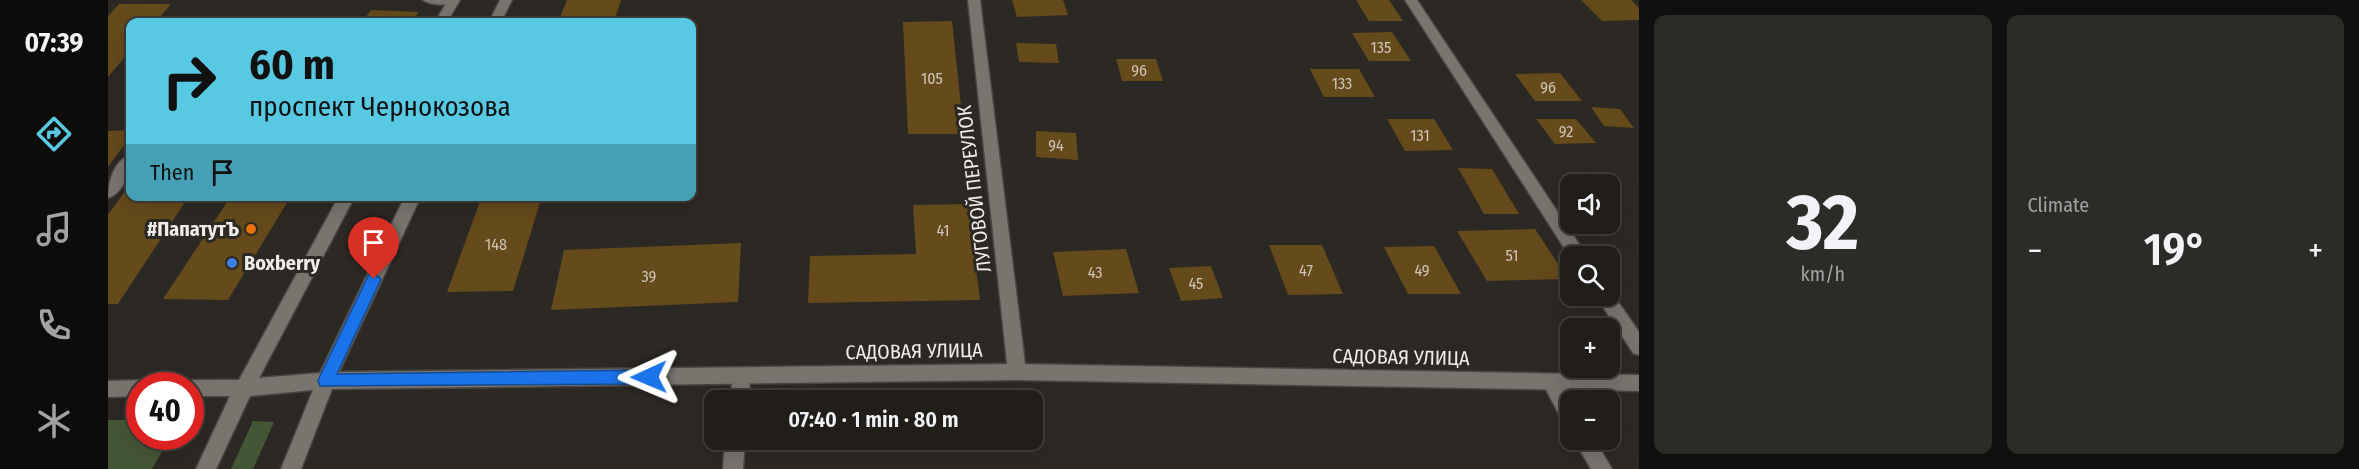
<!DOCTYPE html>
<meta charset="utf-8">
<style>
body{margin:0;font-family:"Fira Sans Condensed",sans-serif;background:#2d2b27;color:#f1f3f6;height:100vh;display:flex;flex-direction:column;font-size:22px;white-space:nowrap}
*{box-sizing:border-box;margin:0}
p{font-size:20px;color:#a2a2a2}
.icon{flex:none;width:33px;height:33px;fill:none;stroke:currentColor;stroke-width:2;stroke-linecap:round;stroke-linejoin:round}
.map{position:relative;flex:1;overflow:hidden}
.sheet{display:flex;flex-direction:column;gap:15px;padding:15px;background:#12100e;width:720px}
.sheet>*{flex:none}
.guide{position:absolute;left:18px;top:18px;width:570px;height:183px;border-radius:12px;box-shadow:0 6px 24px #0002,0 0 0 2px #3e3c39;background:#58c9e3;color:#111;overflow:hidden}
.controls{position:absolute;left:1452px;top:174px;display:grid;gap:12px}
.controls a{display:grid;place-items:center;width:60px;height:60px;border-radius:12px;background:#211e1a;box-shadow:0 6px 24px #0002,0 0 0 2px #3e3c39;font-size:30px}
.speed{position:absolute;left:18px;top:372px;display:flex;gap:12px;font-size:30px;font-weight:700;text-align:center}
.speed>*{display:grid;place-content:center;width:78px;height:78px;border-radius:50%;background:#211e1a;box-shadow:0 6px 24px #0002,0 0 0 2px #3e3c39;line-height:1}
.speed .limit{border:9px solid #d22;background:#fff;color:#111}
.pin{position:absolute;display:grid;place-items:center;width:51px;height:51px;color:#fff;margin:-62px -26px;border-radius:50% 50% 50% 0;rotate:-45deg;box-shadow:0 0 6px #0007}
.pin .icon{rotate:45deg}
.me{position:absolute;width:66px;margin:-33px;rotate:269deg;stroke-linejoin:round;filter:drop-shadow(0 0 4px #0008)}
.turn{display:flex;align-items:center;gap:21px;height:126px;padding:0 24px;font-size:27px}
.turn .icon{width:78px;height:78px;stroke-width:2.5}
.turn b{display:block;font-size:42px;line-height:51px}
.then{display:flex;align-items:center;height:57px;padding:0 24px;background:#0003;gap:12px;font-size:22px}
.big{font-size:45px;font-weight:600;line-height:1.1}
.sheet .tile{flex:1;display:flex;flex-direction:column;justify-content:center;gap:9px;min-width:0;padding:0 21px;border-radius:12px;background:#2d2b27}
.sheet .dial{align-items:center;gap:0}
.dial b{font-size:78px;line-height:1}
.heat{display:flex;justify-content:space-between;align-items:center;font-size:33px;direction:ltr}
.sheet .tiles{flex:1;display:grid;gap:15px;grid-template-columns:repeat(2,1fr)}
.trip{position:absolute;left:596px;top:390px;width:339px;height:60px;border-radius:12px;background:#211e1a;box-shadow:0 6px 24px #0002,0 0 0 2px #3e3c39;font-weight:600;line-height:60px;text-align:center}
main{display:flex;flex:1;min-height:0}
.tab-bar{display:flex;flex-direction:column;width:108px;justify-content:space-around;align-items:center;background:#0d0c0a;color:#a2a2a2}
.tab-bar .icon{width:42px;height:42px}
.tab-bar .current{color:#58c9e3}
.tab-bar b{font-size:27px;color:#f1f3f6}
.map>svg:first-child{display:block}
.green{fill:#445735}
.building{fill:#654a1b}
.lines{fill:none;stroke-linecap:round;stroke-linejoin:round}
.service-casing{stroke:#494641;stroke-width:3}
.minor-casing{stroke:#494641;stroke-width:3}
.tertiary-casing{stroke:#494641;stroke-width:3}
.service{fill:#78746e;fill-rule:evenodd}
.minor{fill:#78746e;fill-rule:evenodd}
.tertiary{fill:#78746e;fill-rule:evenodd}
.route{fill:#1a73e8;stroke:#114b97;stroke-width:1.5}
.food-dot{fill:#e8710a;stroke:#2c2823;stroke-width:2}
.shop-dot{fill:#3f7fe0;stroke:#2c2823;stroke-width:2}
.labels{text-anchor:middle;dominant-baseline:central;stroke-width:6;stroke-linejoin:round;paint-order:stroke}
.number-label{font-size:16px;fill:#ccc4b6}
.street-label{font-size:20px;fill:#efede9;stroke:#2c2823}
.poi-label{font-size:20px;font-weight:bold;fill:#efede9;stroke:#2c2823;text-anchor:end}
</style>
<main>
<nav class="tab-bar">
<b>07:39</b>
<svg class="icon current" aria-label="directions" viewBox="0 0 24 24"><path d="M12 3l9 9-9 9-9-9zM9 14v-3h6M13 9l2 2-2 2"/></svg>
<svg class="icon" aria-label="music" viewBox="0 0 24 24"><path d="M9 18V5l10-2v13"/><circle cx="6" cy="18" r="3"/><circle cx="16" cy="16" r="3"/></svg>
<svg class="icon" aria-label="phone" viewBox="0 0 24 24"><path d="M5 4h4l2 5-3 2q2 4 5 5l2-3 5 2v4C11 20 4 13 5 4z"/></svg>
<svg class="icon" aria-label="climate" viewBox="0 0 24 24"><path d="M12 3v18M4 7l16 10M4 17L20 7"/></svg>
</nav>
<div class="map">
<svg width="1531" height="469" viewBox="0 0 1531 469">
<rect width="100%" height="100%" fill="#2c2823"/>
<g class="green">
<path d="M0,420H31L32,436L62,437L44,469H0Z"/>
<path d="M145,421L166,422L145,469H123Z"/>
</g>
<g class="building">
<path d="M459,0H513L506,22H450Z"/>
<path d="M904,0H955L960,15L909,17Z"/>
<path d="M1248,0H1281L1295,21H1261Z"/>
<path d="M1473,0H1523L1531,8V20L1494,21Z"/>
<path d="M11,4H63L48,22H22V51L0,77V16Z"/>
<path d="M263,10L311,12L303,22H254Z"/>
<path d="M844,21L856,134H800L795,22Z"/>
<path d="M1284,32L1303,61H1261L1244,33Z"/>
<path d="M908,43L948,44L951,63L911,62Z"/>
<path d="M1008,59H1048L1055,81H1014Z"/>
<path d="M1202,69H1251L1267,97H1216Z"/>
<path d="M1452,73L1474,101H1427L1407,74Z"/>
<path d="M1483,107L1512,109L1526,128L1496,126Z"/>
<path d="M1279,119H1326L1345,150L1297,151Z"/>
<path d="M1428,119H1468L1488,143L1447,144Z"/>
<path d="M22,130V137L0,167V131Z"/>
<path d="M928,131L968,133L970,160L928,157Z"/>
<path d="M1350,168L1384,169L1411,214H1376Z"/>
<path d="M22,184V196H81L10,304H0V215Z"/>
<path d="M123,196H183L120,300L55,299Z"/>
<path d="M374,196H434L405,291L339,292Z"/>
<path d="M860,204L872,300L700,303L702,256L808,254L805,205Z"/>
<path d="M1427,229L1460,279L1379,281L1349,231Z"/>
<path d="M633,243L630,302L443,310L456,250Z"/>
<path d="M1161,245H1214L1235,294L1180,295Z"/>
<path d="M1326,246L1353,294H1300L1276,247Z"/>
<path d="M1018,249L1031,293L955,296L945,252Z"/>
<path d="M1103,266L1115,298L1073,301L1061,268Z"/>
</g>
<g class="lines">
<defs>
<g id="service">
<path d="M315,0H351C343,6 323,6 315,0Z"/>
<path d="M22,155C23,170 16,193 0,198C0,183 5,161 22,155Z"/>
<path d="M633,368L640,370L642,376L641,400H622L626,370Z"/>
<path d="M1443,374L1450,376L1464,400L1462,425L1455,422L1434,382L1436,376Z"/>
<path d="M617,440H637L635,469H615Z"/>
<path d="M1466,440H1487L1504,469H1483Z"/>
</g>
<g id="minor">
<path d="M860,0H872L918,372L916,378L909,380L902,378L900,372Z"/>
<path d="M1297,0H1309L1479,256L1462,257Z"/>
<path d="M1502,290L1531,332V355L1525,353L1488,296H1502Z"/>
</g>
<g id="tertiary">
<path d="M340,0H352L339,22H327Z"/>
<path d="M392,0H404L393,22H381Z"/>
<path d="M231,196H247L151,378L212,373L297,196H313L231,372L909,364L1531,375V391L909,380L224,389L193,469H173L205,390L142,396L108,469H88L122,396H82V386H74L75,382L82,380H131Z"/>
<path d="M32,380L40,386H32V396L0,397V381Z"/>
</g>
</defs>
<use href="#service" class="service-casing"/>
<use href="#minor" class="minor-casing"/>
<use href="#tertiary" class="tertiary-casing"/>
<use href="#service" class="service"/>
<use href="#minor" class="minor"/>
<use href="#tertiary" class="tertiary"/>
</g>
<path class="route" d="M266,273L273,279L229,374L541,370L546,372L549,377L546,382L541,384L212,386L210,381L212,376L261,274Z"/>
<circle class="food-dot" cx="143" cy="229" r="6"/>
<circle class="shop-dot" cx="124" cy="263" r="6"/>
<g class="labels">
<g class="number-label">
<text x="1273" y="47">135</text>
<text x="1031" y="70">96</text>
<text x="824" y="78">105</text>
<text x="1234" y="83">133</text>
<text x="1440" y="87">96</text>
<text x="1458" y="131">92</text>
<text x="1312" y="135">131</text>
<text x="948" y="145">94</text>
<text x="835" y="230">41</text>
<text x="388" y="244">148</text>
<text x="1404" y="255">51</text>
<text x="1198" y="270">47</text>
<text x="1314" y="270">49</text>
<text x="987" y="272">43</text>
<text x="541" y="276">39</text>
<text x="1088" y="283">45</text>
</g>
<g class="street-label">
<text transform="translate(866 189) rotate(-97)">ЛУГОВОЙ ПЕРЕУЛОК</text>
<text transform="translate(806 351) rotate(-1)">САДОВАЯ УЛИЦА</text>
<text transform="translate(1293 357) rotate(1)">САДОВАЯ УЛИЦА</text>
</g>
<g class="poi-label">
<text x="131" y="229">#ПапатутЪ</text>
<text x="136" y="263" text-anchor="start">Boxberry</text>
</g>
</g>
</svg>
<div class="controls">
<a><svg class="icon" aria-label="sound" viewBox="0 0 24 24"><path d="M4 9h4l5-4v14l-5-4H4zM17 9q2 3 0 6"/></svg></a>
<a><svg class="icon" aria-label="search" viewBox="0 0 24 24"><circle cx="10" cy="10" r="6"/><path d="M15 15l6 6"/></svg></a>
<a>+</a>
<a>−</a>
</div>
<div class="speed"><div class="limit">40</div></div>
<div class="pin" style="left:266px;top:279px;background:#d93025"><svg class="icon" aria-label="arrive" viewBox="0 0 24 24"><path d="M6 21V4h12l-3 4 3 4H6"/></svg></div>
<svg class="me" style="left:541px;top:377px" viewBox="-20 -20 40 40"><path d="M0-17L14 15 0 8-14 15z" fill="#1a73e8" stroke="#fff" stroke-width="4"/></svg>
<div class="trip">07:40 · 1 min · 80 m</div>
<div class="guide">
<div class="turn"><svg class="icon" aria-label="right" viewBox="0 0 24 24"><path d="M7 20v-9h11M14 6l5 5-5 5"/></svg><div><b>60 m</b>проспект Чернокозова</div></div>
<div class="then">Then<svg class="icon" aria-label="arrive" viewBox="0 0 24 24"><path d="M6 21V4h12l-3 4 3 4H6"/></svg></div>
</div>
</div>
<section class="sheet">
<div class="tiles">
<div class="tile dial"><b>32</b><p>km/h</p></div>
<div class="tile"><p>Climate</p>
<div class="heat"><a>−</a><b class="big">19°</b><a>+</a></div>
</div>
</div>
</section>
</main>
